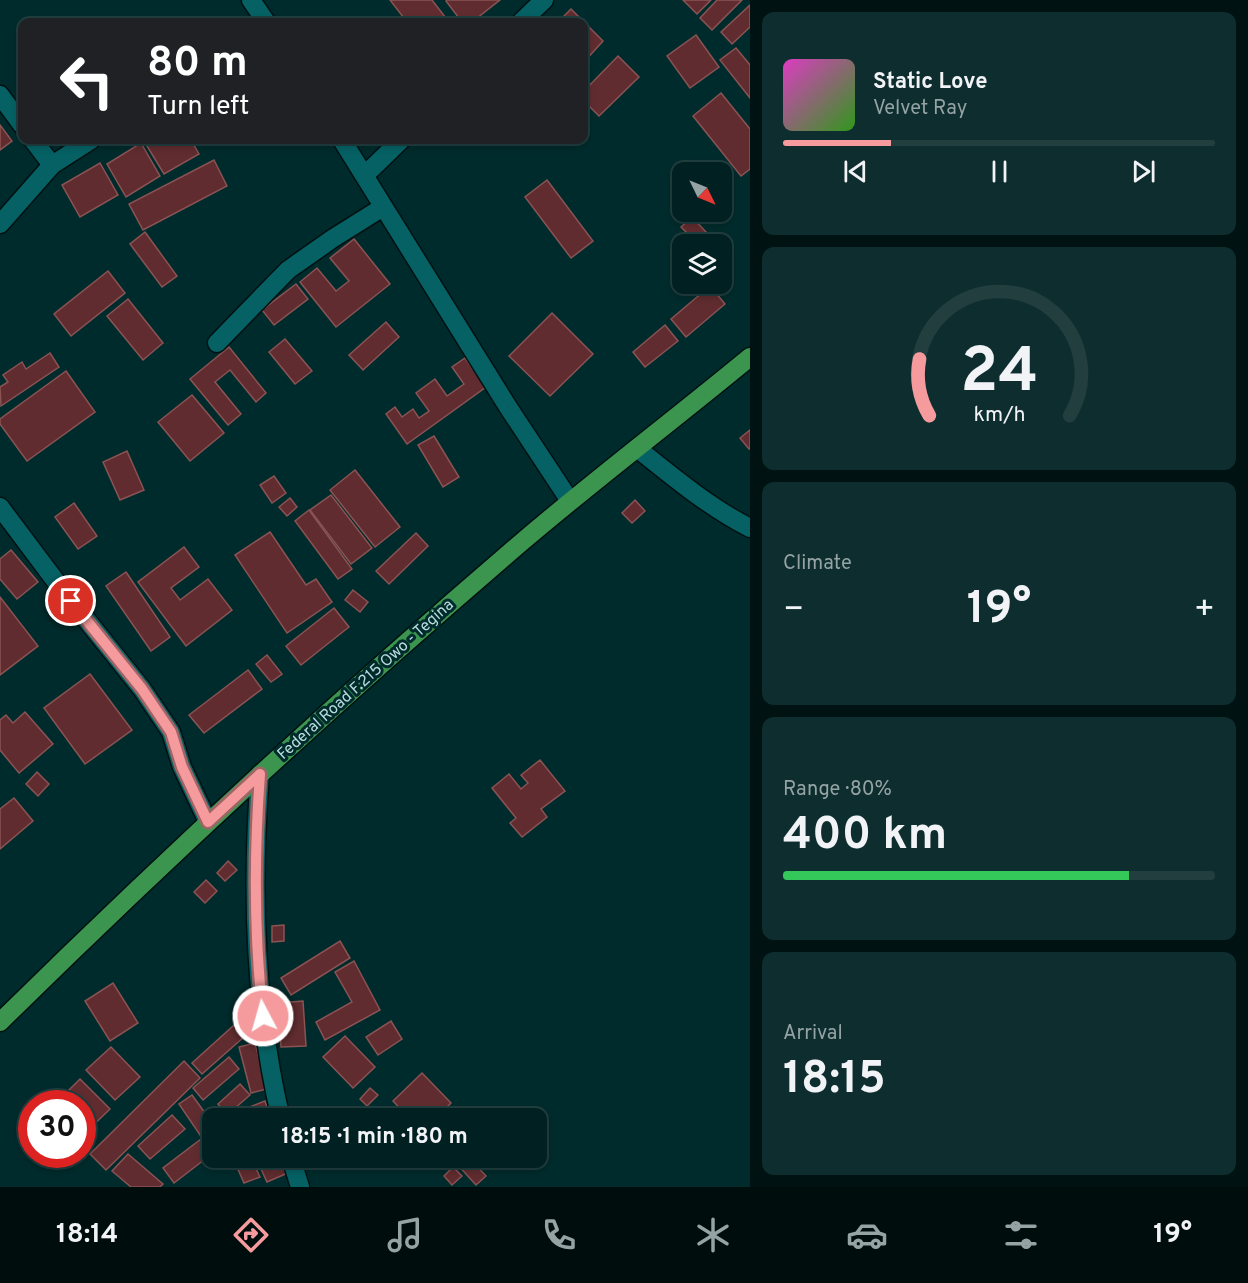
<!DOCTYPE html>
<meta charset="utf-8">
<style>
body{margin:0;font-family:Overpass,sans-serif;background:#0e2d2e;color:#f1f3f6;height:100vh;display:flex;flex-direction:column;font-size:22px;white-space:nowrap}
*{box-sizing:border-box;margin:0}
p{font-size:20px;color:#95a3a5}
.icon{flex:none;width:33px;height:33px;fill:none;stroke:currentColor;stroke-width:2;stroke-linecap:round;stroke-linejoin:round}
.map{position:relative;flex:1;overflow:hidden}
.details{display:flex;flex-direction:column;gap:12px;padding:12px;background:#001212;width:498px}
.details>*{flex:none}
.guide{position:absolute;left:18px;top:18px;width:570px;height:126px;border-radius:12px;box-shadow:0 3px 9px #0003,0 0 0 2px #223e3f;background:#202124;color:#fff;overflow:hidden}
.needle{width:39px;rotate:133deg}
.fabs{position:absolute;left:672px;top:162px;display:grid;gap:12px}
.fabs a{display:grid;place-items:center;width:60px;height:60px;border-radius:12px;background:#002021;box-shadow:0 3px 9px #0003,0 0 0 2px #223e3f;font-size:30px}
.speed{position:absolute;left:18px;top:1090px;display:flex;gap:12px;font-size:30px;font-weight:700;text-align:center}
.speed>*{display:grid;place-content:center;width:78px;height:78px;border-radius:50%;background:#002021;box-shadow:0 3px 9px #0003,0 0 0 2px #223e3f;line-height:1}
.speed .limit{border:9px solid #d22;background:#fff;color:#111}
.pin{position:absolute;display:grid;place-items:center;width:51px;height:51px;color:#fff;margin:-26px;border:3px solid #fff;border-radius:50%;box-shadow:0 2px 6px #0007}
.me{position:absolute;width:66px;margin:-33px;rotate:354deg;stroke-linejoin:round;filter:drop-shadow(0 0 4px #0008)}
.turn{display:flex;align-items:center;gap:21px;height:126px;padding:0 30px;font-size:27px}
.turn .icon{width:78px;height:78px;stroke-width:2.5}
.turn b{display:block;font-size:42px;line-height:51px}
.big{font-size:45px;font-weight:700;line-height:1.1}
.details .widget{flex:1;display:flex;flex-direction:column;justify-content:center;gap:9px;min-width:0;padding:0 21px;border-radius:12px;background:#0e2d2e}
.details .dial{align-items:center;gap:0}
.dial svg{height:156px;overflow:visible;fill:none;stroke:#223e3f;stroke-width:7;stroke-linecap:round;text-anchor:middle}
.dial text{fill:#f1f3f6;stroke:none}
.song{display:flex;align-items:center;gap:18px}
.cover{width:72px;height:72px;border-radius:9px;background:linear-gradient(135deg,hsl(310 70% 55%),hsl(110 70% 35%))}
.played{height:6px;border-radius:3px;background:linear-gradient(90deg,#f59b9d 25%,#223e3f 25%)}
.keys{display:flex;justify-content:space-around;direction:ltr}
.heat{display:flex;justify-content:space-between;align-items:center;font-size:33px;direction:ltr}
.charge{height:9px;border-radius:4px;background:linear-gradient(90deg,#34c759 80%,#223e3f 0)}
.trip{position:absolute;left:202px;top:1108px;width:345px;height:60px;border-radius:12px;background:#002021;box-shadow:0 3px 9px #0003,0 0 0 2px #223e3f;font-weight:700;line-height:60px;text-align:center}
.menu{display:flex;height:96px;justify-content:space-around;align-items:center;background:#000d0d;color:#95a3a5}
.menu .icon{width:42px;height:42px}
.menu .active{color:#f59b9d}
.menu b{font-size:27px;color:#f1f3f6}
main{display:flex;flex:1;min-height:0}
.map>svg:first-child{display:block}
.building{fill:#602c2f;stroke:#8a5354;stroke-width:1.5}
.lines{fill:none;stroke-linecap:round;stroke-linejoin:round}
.minor-casing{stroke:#001112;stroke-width:21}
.major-casing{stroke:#001112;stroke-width:21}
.minor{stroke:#056164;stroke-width:18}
.major{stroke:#3c954f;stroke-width:18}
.route-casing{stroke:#9f6566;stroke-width:15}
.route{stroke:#f59b9d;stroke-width:10}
.labels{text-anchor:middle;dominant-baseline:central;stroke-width:6;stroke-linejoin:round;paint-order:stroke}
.street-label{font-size:16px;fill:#b8dbdc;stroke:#002b2c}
</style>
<main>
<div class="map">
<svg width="750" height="1187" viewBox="0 0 750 1187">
<rect width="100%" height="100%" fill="#002b2c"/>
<g class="building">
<path d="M390,0H432L449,22H407Z"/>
<path d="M447,0H500L472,22H462L446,1Z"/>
<path d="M683,0H711L697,14Z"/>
<path d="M717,0H742L712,30L700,18Z"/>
<path d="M750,5V27L732,44L721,32Z"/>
<path d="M571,9L603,41L584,62V22H558Z"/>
<path d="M696,35L719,67L690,88L667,56Z"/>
<path d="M736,48L750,65V98L720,60Z"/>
<path d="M618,56L639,77L599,116L584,101V91Z"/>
<path d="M721,93L750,129V169L741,176L693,116Z"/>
<path d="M0,125L12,141L0,150Z"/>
<path d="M146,140H191L199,154L164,174L144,141Z"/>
<path d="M141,143L160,176L126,197L107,164Z"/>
<path d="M214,160L227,186L143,230L129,204Z"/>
<path d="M100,163L118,195L80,217L62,185Z"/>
<path d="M547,180L593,241L571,258L525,197Z"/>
<path d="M692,217L706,232L696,242L681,227Z"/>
<path d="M145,232L177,276L162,287L130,244Z"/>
<path d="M354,239L390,284L336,327L300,282L317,268L336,291L349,281L330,258Z"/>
<path d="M108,271L125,293L71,336L54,314Z"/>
<path d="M296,284L308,299L274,325L262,310Z"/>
<path d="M710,286L725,304L686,337L671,319Z"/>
<path d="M128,299L163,343L143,360L107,316Z"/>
<path d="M552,313L593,354L550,396L509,356Z"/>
<path d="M386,322L399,337L363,370L349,355Z"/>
<path d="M665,325L678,341L645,367L633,352Z"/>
<path d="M285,339L312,371L295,384L269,352Z"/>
<path d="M229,347L266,393L256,402L230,370L215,382L241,414L228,425L190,379Z"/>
<path d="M50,353L59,367L1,406L0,387L8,382L3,375L22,362L26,369Z"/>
<path d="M465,358L486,387L407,444L386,414L395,407L402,417L413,409L419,418L429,411L416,393L435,379L447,396L464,384L452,367Z"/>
<path d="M66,371L95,412L27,461L0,424V419Z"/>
<path d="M192,395L224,433L190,461L158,422Z"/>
<path d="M750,430V449H749L740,438Z"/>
<path d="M434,436L459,477L443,487L418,445Z"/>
<path d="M127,451L144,490L120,500L103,462Z"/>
<path d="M355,470L400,527L375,547L330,490Z"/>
<path d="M274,476L286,493L272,503L260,485Z"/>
<path d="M331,495L372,548L351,564L310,510Z"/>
<path d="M290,498L297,507L287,516L279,507Z"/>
<path d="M635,500L645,511L632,523L622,513Z"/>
<path d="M74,503L97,536L78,549L55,517Z"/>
<path d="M309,510L352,569L338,579L295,521Z"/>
<path d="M270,532L306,585L316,579L332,602L287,633L235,555Z"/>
<path d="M416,533L428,546L389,584L376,571Z"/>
<path d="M184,547L199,567L171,588L180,600L208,579L232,610L186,646L138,582Z"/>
<path d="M11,550L38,582L17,599L0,579V559Z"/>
<path d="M126,572L170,637L151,651L106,586Z"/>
<path d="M353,590L368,602L360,612L345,600Z"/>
<path d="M0,597L38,646L0,675Z"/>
<path d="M334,608L349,627L301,665L286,646Z"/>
<path d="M267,655L282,674L271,682L256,664Z"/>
<path d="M248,670L262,689L204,733L189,715Z"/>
<path d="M90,674L132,730L85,764L44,708Z"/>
<path d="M25,712L53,744L19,773L0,750V720L6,715L13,723Z"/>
<path d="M540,760L565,791L541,809L547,817L522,837L510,823L516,818L492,788L509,774L521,789L528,783L521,775Z"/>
<path d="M37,772L49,784L38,796L26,784Z"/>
<path d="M14,798L33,821L0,849V809Z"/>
<path d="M228,861L237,870L225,881L217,873Z"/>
<path d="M206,880L217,891L205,903L194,892Z"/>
<path d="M284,925V941L272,942V926Z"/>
<path d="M340,941L350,958L291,995L281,978Z"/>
<path d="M354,961L380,1010L325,1040L316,1022L352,1002L335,972Z"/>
<path d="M113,983L138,1023L110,1041L85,1001Z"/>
<path d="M303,1001L306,1046L281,1047L278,1003Z"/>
<path d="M243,1017L253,1029L202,1074L192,1063Z"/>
<path d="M391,1021L402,1039L378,1055L366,1037Z"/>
<path d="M345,1036L375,1067L353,1088L323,1057Z"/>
<path d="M255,1043L267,1089L251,1093L239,1047Z"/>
<path d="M111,1047L140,1077L115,1100L86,1070Z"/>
<path d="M229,1057L239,1069L203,1100L193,1088Z"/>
<path d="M184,1061L200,1078L106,1170L90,1154Z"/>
<path d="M422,1073L451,1103L435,1119H410L393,1101Z"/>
<path d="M80,1079L110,1109L82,1136V1104H55Z"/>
<path d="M240,1084L250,1095L227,1115L218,1104Z"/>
<path d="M370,1088L378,1095L367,1106L360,1099Z"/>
<path d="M192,1095L213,1124L200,1135L179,1104Z"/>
<path d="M265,1101L271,1119H242L239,1111Z"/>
<path d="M172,1115L185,1129L150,1159L138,1146Z"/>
<path d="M205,1136L213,1146V1153L174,1183L163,1168Z"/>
<path d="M128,1154L163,1184L160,1187H131L112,1171Z"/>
<path d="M233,1158H251L260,1177L244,1183Z"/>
<path d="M256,1158H284L290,1172L267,1182Z"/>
<path d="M461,1158H469L486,1176L476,1185L456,1163Z"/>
<path d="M453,1167L462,1176L452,1185L444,1176Z"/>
</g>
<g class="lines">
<defs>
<g id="minor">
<path d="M251,0L266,22"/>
<path d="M521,22L544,0"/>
<path d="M0,95L22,125"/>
<path d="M33,140L52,165"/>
<path d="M342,140L508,407L570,501"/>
<path d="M365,175L401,140"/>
<path d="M0,224L52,165L91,140"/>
<path d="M217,343L288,270L332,239L383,207"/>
<path d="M637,448C673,477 709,507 750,528"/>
<path d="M0,507L57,583L142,689L171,732L182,767L208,822"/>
<path d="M260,774C251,889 254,1006 281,1119"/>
<path d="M291,1158L300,1187"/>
</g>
<path id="major" d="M0,1022C169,856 343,695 523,541C597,478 675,419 750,357"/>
</defs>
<use href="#minor" class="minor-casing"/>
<use href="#major" class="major-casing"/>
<use href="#minor" class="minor"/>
<use href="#major" class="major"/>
</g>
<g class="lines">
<defs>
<path id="route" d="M71,601L142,689L171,732L182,767L208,822L260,774C254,855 254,936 263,1016"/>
</defs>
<use href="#route" class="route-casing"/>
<use href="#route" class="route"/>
</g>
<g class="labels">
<g class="street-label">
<text transform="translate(366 680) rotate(-42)">Federal Road F.215 Owo - Tegina</text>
</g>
</g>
</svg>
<div class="fabs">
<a><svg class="needle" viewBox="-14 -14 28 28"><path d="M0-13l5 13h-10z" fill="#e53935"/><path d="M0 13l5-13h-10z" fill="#95a3a5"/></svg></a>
<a><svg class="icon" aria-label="layers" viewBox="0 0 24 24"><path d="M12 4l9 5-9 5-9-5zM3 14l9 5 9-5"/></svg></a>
</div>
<div class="speed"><div class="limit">30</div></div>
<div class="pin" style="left:71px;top:601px;background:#d93025"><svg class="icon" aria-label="arrive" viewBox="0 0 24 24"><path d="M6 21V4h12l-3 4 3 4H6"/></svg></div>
<svg class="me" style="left:263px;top:1016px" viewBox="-20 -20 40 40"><circle r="17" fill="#f59b9d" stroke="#fff" stroke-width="3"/><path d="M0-11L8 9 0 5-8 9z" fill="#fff"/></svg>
<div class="trip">18:15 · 1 min · 180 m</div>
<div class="guide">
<div class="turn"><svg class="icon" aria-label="left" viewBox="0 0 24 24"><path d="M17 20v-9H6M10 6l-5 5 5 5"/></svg><div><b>80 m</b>Turn left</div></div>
</div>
</div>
<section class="details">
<div class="widget">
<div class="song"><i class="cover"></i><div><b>Static Love</b><p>Velvet Ray</p></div></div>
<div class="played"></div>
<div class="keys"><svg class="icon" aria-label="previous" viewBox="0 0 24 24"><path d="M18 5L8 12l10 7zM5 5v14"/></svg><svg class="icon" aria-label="pause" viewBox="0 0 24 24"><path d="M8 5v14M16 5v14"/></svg><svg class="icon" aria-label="next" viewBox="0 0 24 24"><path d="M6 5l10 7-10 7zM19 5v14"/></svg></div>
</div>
<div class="widget dial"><svg viewBox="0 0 100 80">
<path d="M14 69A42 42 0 1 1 86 69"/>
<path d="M14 69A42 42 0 0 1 9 40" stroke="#f59b9d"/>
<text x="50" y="56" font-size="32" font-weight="700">24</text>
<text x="50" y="72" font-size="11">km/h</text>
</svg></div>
<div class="widget"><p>Climate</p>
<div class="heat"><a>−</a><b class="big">19°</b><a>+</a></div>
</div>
<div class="widget"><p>Range · 80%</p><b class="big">400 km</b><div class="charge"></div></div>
<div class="widget"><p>Arrival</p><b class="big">18:15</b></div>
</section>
</main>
<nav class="menu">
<b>18:14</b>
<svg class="icon active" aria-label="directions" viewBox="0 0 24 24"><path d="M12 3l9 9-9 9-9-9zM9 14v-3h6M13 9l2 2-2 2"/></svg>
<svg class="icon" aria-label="music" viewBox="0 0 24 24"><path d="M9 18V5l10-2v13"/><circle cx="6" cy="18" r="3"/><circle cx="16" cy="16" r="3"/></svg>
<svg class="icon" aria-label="phone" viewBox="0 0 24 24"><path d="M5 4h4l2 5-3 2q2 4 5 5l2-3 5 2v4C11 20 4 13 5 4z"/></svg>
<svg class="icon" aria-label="climate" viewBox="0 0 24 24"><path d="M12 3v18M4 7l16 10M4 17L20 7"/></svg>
<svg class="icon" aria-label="car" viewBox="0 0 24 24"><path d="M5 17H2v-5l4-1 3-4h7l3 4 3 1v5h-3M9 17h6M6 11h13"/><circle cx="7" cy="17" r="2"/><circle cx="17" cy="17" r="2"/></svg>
<svg class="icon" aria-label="filters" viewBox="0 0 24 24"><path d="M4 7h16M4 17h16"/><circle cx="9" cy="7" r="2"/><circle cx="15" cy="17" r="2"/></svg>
<b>19°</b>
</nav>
